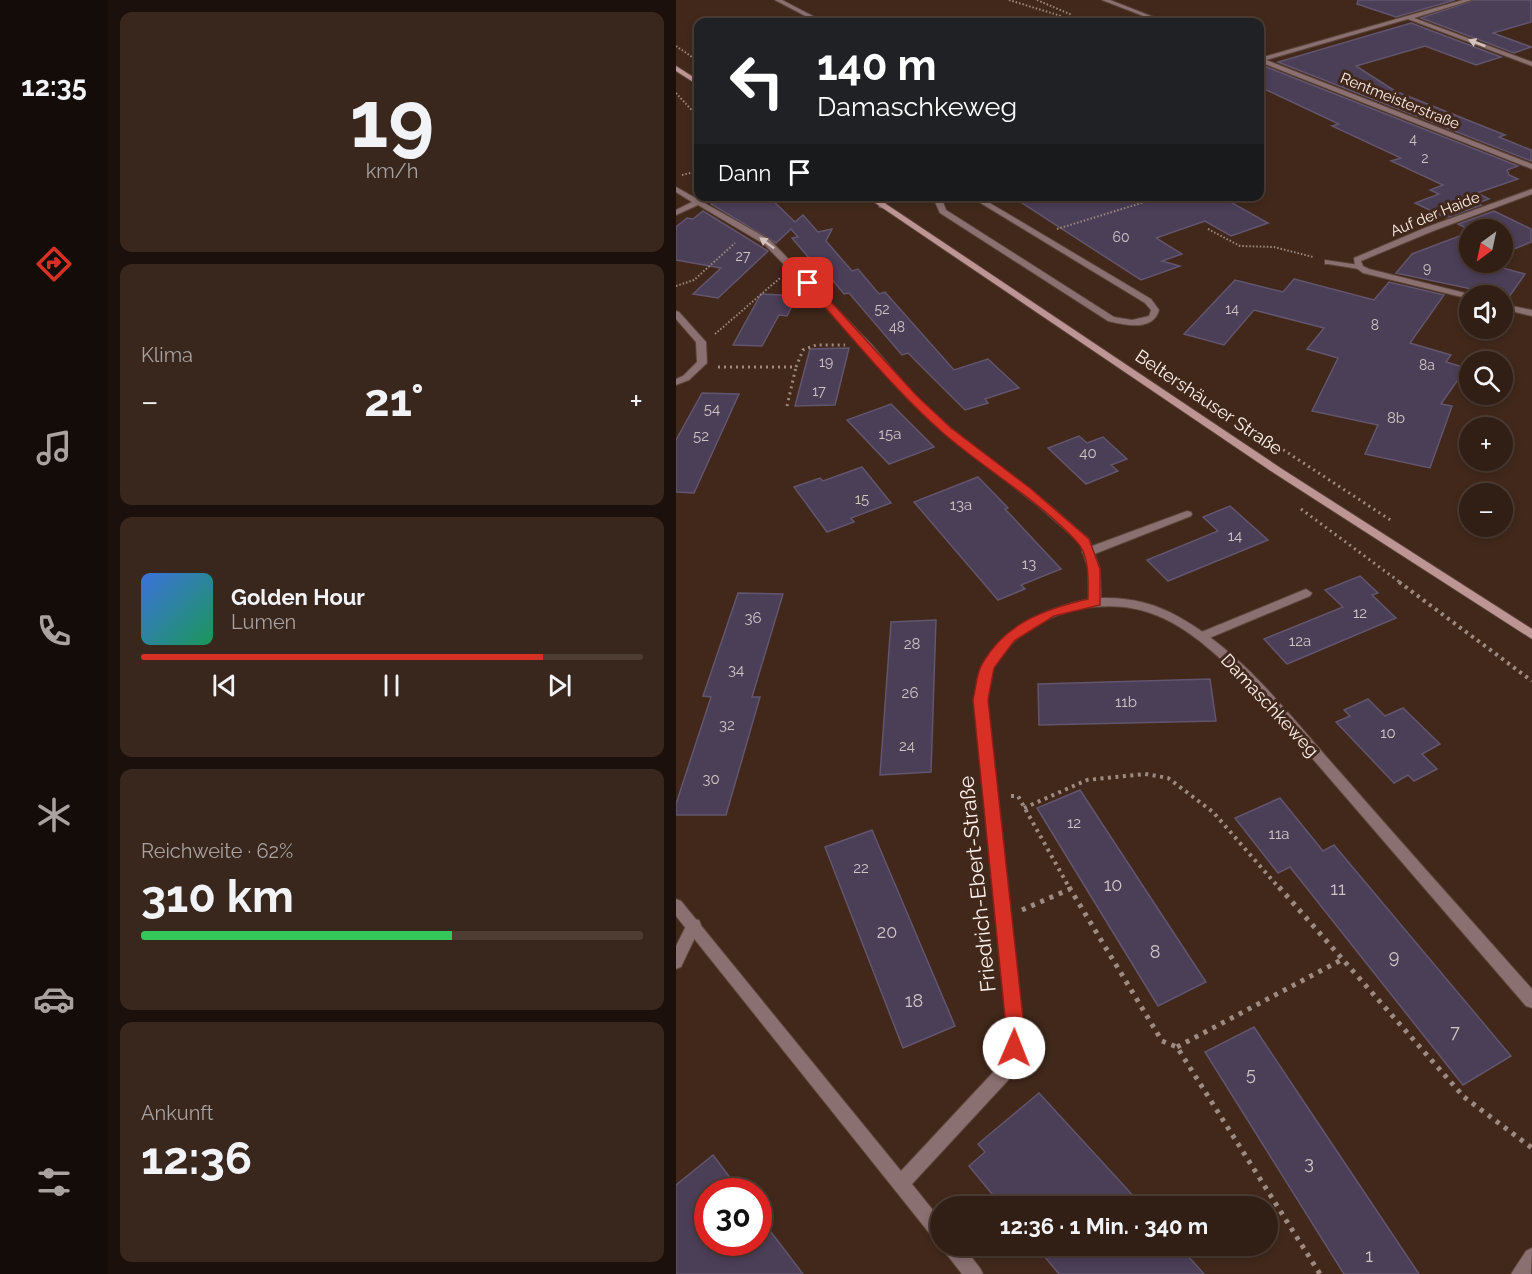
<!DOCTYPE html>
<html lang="de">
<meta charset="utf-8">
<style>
body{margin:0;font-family:Raleway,sans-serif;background:#39271d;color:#f1f3f6;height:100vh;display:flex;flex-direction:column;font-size:22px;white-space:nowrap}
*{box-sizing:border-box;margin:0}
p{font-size:20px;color:#a8a2a0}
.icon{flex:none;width:33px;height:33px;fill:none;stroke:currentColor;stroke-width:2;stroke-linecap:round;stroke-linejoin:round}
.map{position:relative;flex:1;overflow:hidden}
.sheet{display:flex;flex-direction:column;gap:12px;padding:12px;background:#1b100b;width:568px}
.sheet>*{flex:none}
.top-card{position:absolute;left:18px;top:18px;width:570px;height:183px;border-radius:12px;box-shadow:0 3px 9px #0003,0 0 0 2px #4c3c34;background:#202124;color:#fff;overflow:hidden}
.needle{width:39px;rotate:213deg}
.fabs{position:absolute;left:783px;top:219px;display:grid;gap:12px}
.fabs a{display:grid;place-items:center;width:54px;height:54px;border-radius:50%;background:#311e14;box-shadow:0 3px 9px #0003,0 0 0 2px #4c3c34;font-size:30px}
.speed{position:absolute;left:18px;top:1178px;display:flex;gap:12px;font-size:30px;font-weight:700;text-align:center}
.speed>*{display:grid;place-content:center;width:78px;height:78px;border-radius:50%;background:#311e14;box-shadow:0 3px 9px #0003,0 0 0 2px #4c3c34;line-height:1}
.speed .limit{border:9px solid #d22;background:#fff;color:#111}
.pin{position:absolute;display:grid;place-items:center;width:51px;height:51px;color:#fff;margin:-26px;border-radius:12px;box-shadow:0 3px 9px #0006}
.me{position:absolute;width:66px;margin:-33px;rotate:1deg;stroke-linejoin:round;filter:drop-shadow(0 0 4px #0008)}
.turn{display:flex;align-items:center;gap:21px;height:126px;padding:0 24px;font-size:27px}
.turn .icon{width:78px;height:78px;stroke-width:2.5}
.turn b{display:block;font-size:42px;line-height:51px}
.then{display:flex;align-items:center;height:57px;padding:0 24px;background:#0003;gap:12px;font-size:22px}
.big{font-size:45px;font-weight:700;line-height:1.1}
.sheet .card{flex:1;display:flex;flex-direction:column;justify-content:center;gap:9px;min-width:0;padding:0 21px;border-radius:12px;background:#39271d}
.sheet .dial{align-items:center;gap:0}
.dial b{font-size:78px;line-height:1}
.song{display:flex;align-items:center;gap:18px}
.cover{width:72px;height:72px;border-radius:9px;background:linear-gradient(135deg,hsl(220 70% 55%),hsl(150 70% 35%))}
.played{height:6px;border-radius:3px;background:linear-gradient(90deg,#d93025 80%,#4c3c34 80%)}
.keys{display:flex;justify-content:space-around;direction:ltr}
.heat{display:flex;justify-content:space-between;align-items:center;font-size:33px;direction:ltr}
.charge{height:9px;border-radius:4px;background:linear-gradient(90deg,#34c759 62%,#4c3c34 0)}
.trip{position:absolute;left:254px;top:1196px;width:348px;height:60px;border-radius:30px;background:#311e14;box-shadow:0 3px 9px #0003,0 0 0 2px #4c3c34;font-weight:700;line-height:60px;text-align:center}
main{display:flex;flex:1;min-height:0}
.tab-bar{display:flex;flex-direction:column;width:108px;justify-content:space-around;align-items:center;background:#140c08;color:#a8a2a0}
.tab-bar .icon{width:42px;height:42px}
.tab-bar .current{color:#d93025}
.tab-bar b{font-size:27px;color:#f1f3f6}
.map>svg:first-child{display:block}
.building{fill:#4b3e57;stroke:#62556e;stroke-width:1.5}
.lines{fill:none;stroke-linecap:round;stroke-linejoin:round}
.service-casing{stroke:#5b4438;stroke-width:2}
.minor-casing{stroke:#5b4438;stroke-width:2}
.secondary-casing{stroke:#5b4438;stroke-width:2}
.path-far3{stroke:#9e8a81;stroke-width:2;stroke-dasharray:1.5 2;stroke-linecap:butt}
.path-far2{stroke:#9e8a81;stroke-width:3;stroke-dasharray:2 4;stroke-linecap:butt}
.path-far1{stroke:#9e8a81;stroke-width:4;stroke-dasharray:3 4.5;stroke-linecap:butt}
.path{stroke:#9e8a81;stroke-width:5;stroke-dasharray:4 6;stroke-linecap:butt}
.service{fill:#8a7070;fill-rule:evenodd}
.minor{fill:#8a7070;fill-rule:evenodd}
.secondary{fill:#be9595;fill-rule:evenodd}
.oneway{fill:#d5c3bf}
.route{fill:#d93025;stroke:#8d1f18;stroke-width:1.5}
.labels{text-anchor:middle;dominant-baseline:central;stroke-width:6;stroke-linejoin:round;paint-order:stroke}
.far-number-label{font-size:14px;fill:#d1c4c5}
.far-street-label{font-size:15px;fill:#fef0ea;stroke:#41281b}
.number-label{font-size:15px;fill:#d1c4c5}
.street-label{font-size:18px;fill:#fef0ea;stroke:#41281b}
.near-number-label{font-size:18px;fill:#d1c4c5}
.near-street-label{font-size:21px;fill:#fef0ea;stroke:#41281b}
</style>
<main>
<nav class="tab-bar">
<b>12:35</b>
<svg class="icon current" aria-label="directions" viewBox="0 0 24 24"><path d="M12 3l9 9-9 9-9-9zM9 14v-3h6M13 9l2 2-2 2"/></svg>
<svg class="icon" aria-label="music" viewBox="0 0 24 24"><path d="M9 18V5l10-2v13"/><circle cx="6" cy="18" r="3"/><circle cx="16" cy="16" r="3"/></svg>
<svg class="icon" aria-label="phone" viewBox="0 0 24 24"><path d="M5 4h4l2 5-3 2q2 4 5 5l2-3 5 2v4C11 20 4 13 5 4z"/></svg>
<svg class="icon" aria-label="climate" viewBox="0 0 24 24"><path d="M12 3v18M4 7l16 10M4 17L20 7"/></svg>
<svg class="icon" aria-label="car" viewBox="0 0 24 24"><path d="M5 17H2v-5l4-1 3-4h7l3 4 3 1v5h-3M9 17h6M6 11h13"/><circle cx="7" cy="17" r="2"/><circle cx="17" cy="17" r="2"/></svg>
<svg class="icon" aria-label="filters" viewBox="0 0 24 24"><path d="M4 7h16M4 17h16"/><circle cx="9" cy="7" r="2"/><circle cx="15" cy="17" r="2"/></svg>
</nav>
<section class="sheet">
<div class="card dial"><b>19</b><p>km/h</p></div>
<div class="card"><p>Klima</p>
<div class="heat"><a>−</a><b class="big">21°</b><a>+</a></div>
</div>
<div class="card">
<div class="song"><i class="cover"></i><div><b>Golden Hour</b><p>Lumen</p></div></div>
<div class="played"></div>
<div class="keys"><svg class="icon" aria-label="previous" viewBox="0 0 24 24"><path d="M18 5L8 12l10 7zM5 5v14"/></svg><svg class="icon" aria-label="pause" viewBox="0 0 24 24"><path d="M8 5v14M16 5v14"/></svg><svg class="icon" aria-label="next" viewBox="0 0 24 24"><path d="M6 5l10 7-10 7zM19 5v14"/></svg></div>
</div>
<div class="card"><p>Reichweite · 62%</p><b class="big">310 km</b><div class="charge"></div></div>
<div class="card"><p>Ankunft</p><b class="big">12:36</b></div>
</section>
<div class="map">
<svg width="856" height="1274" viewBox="0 0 856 1274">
<rect width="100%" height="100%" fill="#41281b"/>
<g class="building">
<path d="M682,0H779L720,17L681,4Z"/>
<path d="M798,0H855V22L817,33L855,47L838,53L745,18Z"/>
<path d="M735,23L825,57L800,65L749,46L680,66L719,91L829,135L823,137L855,150V161L602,62Z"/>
<path d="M588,66L842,166L831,170L833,175L842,179L801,193L813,199L802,203L805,205L770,218L739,203L763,194L754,190L767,185L715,161L725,158L656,126L663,124L584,87V67Z"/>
<path d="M44,196H92L119,222L127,215L142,232L156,229L150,241L176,271L182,269L203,294L209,292L278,370L312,359L343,388L309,399L312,403L289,410L232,353L226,355L173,293L168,294L140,260L138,264L116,238L122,237L115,229L100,243L35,204Z"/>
<path d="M335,196H544L592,223L555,236L529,221L480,238L506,254L486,261L504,266L465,280Z"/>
<path d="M27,211L92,251L42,298L17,294L45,268L0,260V227L11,218L17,219Z"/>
<path d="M818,211L855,229V242L826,254V230H794L782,224Z"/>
<path d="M794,232V262H805L849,274L833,297L720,273L736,254Z"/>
<path d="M618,279L698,300L713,282L768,295L734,343L775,355L770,362L790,368L765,404L776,406L754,468L689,454L702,425L636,411L662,358L631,349L648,328L578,310L548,345L508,334L559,280L607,292Z"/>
<path d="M85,294L121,296L111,316L103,315L86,346L57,345Z"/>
<path d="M173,348L159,405L119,406L134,349Z"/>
<path d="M26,393L63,394L18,493L0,492V440Z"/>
<path d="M215,404L258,447L213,464L171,420Z"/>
<path d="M403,436L411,443L427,437L451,459L435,465L442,471L410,484L372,448Z"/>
<path d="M186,467L215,503L175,518L178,522L151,532L118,487L144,478L147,481Z"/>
<path d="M302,477L332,508L329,509L385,569L345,585L349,589L322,600L238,502Z"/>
<path d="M554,506L592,540L492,581L471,560L542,531L527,517Z"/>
<path d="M684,576L702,593L696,595L720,618L611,664L588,639L667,607L649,590Z"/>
<path d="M62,593L107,594L76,697H84L50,815H0V804L35,697L27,696Z"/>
<path d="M260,620L255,772L204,775L215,622Z"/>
<path d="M534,679L540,721L363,725L362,684Z"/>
<path d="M692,699L709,716L727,708L764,744L746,754L761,769L738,781L732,775L718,783L660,722L674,716L668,710Z"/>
<path d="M404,790L484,912L530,982L482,1006L361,808Z"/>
<path d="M604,798L647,851L658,845L835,1056L787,1085L614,867L602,873L559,818Z"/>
<path d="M196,830L279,1026L227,1048L149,847Z"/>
<path d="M578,1027L634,1111L743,1274H668L529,1052Z"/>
<path d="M363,1093L451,1189L466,1206H326L293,1166L309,1152L302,1144Z"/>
<path d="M37,1155L64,1191H32V1242H82V1215L127,1274H0V1185Z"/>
<path d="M359,1245H502L528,1274H383Z"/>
</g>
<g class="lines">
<defs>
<g id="service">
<path d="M265,196H273L267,202L270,210L438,317L456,320L473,316L475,310L469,303L293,196H302L475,299L483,310C477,332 449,325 432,321L264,213L259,202Z"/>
<path d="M649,260L683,265L687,267L683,269L652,264H649Z"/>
<path d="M511,511L515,512L516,514L515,516L416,555H408L406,552L408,549Z"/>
<path d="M630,589L636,593L634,596L531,639L527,640L521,636L523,633Z"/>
<path d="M18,919L23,920L25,925L5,967L0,969V946L13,920Z"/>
</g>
<g id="minor">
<path d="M99,0H106L148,22H141Z"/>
<path d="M426,0H434L490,22H483Z"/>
<path d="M787,0H796L738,18L856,62V66L732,19L590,60L856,164V169L584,62V58Z"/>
<path d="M0,187L94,240L196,345L239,396L275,428L370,502L413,539L424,569L425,598C452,597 479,603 503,617C568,653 614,716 663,771C727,844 791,916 856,989V1008L850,1006L573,685C545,660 517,630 482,616C427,592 346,613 317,669C312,678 313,690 311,700L347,1027L346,1048L336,1076L236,1184L264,1219V1242L258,1239L0,916V899L5,901L225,1171L323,1066L330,1048L331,1027L299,700C300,691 300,681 304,672C306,665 311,658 316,652C340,621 375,607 413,599L412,569L404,543L362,506L267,432L233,400L190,349L88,244L22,205L0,215V210L16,202L0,192Z"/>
<path d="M856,189V194L757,231L685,261L687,266L693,269L797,295L794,296V299L687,273L679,267L678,258L751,227Z"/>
<path d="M202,196H210V209L203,207Z"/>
<path d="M826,304L856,310V316L826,309Z"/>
<path d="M0,311L3,312L30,342L31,363L13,380L0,385V379L7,376L21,362L20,342L0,319Z"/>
<path d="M265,1245H286L304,1268L307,1274H286L268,1251Z"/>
<path d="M856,1248L855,1274H835L850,1251Z"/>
</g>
<g id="secondary">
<path d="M0,66L22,80V85L0,71Z"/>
<path d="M189,196H198L606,469L856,629V639L598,473Z"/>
</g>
</defs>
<use href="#service" class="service-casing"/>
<use href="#minor" class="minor-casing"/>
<use href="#secondary" class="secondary-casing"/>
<g class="path-far3">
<path d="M333,0L385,16"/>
<path d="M361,0L396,15"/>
<path d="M0,46L22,61"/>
<path d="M0,93L22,117"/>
<path d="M6,175L22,171"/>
<path d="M381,229L485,197"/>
<path d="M532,229L564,246L598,247L637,257"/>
<path d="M0,286L18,280L59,243"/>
<path d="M39,334L104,278"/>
</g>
<g class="path-far2">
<path d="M42,367H120L127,350L140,345H169"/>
<path d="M111,406L120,367"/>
<path d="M577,430L716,521"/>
<path d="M625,509L725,583"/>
</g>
<g class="path-far1">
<path d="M723,582L856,681"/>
<path d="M335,796H342L394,889"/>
<path d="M348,808L411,780L469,774L492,778L537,812L604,889"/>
</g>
<g class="path">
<path d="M393,887L486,1041L501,1047L644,1274"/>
<path d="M603,887L788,1097L856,1148"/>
<path d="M346,910L394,889"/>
<path d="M501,1047L667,959"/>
</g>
<use href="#service" class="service"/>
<use href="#minor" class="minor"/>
<use href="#secondary" class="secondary"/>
</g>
<defs><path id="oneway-solid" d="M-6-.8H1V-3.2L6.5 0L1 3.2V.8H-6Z" transform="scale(1.5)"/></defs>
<g class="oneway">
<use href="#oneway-solid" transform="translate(801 43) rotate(-159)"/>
<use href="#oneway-solid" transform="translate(91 243) rotate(-143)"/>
</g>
<path class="route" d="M129,281H136L240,395L275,428L354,488L413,539L424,569V605L378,616L338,641L318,668L312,700L348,1027L344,1055L338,1057L331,1055L328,1048L330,1027L297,700C300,689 300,674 306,664C329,623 369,609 412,599C412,581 414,556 401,542C362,499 309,470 266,432C216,388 174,334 129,285Z"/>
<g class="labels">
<g class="far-number-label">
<text x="737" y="139">4</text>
<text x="749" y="158">2</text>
<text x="445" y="237">60</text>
<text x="67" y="256">27</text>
<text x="751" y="268">9</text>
<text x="206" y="309">52</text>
<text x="556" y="309">14</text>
<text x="699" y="325">8</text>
<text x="221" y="327">48</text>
<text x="150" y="362">19</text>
<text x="751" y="365">8a</text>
<text x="143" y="391">17</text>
</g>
<g class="far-street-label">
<text transform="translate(724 101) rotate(22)">Rentmeisterstraße</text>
<text transform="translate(759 214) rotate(-22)">Auf der Haide</text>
</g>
<g class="number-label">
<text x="36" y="409">54</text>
<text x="720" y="418">8b</text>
<text x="214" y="434">15a</text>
<text x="25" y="436">52</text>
<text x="412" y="453">40</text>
<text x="186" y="499">15</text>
<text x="285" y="505">13a</text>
<text x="559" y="536">14</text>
<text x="353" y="564">13</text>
<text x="684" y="613">12</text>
<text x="77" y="618">36</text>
<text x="624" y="641">12a</text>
<text x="236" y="644">28</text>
<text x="60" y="670">34</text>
<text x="234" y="693">26</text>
<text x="450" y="702">11b</text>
<text x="51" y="725">32</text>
<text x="712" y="733">10</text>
<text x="231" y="746">24</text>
<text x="35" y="779">30</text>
<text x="398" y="823">12</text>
<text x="603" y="834">11a</text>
<text x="185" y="868">22</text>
</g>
<g class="street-label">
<text transform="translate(533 402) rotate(34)">Beltershäuser Straße</text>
<text transform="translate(594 705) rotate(47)">Damaschkeweg</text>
</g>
<g class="near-number-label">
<text x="437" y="884">10</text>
<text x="662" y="888">11</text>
<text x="211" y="931">20</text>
<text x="479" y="951">8</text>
<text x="718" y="956">9</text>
<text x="238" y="1000">18</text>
<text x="779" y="1031">7</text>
<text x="575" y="1073">5</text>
<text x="633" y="1162">3</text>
<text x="693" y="1255">1</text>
</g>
<g class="near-street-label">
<text transform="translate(301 884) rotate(-96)">Friedrich-Ebert-Straße</text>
</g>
</g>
</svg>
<div class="fabs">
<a><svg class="needle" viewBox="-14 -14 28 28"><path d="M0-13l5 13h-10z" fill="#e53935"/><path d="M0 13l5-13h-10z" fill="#a8a2a0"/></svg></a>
<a><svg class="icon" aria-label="sound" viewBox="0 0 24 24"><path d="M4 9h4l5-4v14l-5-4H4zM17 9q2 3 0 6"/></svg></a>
<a><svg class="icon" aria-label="search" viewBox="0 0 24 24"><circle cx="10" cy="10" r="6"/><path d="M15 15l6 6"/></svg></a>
<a>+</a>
<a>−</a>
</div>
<div class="speed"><div class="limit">30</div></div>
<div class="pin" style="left:132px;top:283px;background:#d93025"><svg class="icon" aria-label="arrive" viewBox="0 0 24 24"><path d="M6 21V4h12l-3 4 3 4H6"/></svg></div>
<svg class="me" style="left:338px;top:1048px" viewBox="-20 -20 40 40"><circle r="19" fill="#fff"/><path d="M0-13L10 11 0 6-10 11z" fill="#d93025"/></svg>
<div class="trip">12:36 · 1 Min. · 340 m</div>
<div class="top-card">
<div class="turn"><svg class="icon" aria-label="left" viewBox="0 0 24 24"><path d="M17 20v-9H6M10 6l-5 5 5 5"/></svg><div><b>140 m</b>Damaschkeweg</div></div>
<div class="then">Dann<svg class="icon" aria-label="arrive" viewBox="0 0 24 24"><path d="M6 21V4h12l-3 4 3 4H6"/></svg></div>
</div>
</div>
</main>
